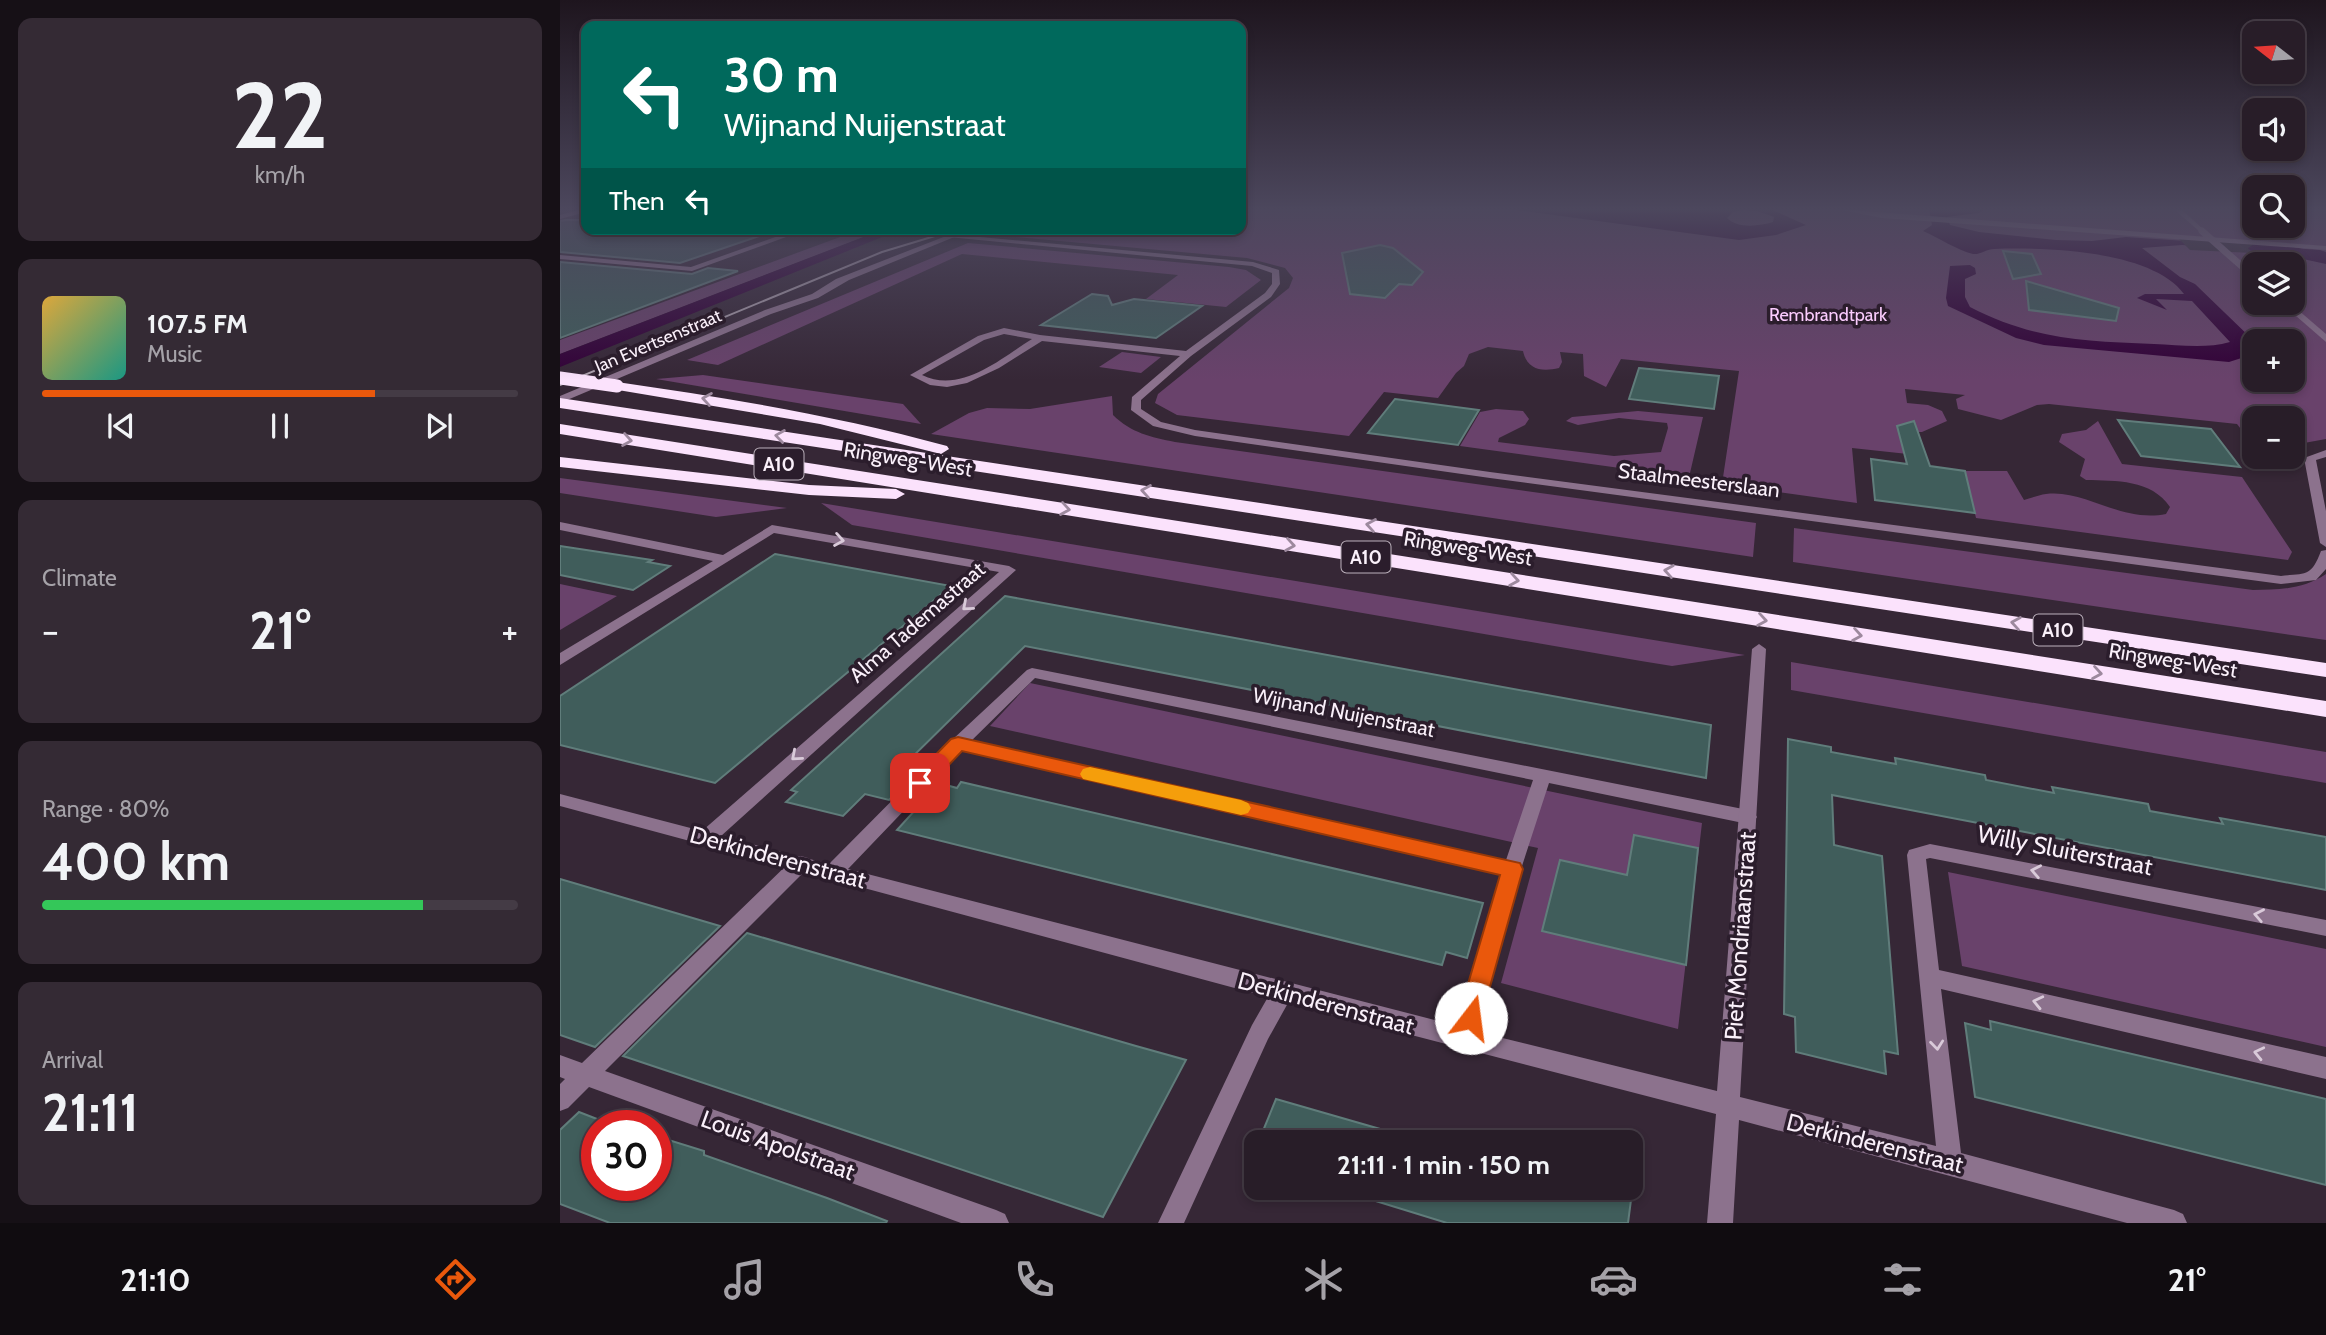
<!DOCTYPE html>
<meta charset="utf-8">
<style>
body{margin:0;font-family:Cabin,sans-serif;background:#342a34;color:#f1f3f6;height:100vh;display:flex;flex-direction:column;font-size:26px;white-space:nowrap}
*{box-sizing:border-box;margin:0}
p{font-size:23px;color:#a5a2a8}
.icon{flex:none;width:38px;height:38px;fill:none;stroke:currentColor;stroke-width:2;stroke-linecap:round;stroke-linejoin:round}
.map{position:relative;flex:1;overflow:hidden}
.side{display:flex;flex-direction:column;gap:18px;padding:18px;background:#161016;width:560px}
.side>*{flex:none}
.guide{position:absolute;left:21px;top:21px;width:665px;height:214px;border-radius:14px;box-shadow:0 4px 10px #0003,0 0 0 2px #443b45;background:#00695c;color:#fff;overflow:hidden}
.needle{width:46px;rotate:287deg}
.controls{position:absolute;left:1682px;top:21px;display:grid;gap:14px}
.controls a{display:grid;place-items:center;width:63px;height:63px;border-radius:14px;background:#281d28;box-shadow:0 4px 10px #0003,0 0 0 2px #443b45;font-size:35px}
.speed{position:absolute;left:21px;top:1110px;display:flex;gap:14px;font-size:35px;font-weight:700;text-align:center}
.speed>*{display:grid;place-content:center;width:91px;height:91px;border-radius:50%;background:#281d28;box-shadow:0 4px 10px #0003,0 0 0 2px #443b45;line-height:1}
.speed .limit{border:10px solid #d22;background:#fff;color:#111}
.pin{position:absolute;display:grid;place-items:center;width:60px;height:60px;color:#fff;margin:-30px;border-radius:14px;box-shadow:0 4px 10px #0006}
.me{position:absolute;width:77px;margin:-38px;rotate:15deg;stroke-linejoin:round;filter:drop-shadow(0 0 5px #0008)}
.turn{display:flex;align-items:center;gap:24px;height:147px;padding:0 28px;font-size:32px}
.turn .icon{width:91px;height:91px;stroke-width:2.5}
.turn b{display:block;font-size:49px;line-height:60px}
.then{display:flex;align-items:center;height:66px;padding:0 28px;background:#0003;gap:14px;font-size:26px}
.big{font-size:52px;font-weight:800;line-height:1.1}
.side .tile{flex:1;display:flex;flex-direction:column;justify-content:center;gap:10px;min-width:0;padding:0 24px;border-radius:14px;background:#342a34}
.side .dial{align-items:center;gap:0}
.dial b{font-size:91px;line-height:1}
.song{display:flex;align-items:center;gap:21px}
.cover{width:84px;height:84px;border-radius:10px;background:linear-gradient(135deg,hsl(40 70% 55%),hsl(170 70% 35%))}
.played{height:7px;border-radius:4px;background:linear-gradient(90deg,#ea580c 70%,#443b45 70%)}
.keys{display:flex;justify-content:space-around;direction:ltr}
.heat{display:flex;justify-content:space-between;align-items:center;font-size:38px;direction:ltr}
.charge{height:10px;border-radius:5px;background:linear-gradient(90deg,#34c759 80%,#443b45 0)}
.trip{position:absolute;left:684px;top:1130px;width:399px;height:70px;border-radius:14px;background:#281d28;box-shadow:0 4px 10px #0003,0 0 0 2px #443b45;font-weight:800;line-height:70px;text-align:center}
.dock{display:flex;height:112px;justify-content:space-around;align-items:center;background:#100c10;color:#a5a2a8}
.dock .icon{width:49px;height:49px}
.dock .on{color:#ea580c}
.dock b{font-size:32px;color:#f1f3f6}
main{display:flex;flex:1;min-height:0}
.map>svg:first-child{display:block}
.green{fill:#69426b;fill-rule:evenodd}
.water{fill:#320037;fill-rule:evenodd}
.pier{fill:#362736}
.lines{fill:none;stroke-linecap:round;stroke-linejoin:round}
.canal{fill:#320037;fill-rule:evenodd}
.building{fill:#405d5b;stroke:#607d7b;stroke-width:2}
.pedestrian{fill:#8c728d;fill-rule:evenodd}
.minor{fill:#8c728d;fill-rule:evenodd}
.tertiary{fill:#8c728d;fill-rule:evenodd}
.motorway{fill:#fbe2fc;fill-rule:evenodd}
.tram{stroke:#aea2ae;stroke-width:2}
.tertiary-bridge{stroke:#8c728d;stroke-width:7}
.motorway-bridge{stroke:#fbe2fc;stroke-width:13}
.oneway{stroke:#9d899e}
.oneway2{stroke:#d9cad9}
.route{fill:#ea580c;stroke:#983908;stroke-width:2}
.slow{fill:#f59e0b}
.labels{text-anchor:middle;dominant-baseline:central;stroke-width:7;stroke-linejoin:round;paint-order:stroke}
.far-park-label{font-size:18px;fill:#fbccfe;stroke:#2b1d2c}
.far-street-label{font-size:18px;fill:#faf0fa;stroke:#2b1d2c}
.shield{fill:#2b1d2c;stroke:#bcb1bc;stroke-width:2}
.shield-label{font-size:19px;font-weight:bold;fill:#faf0fa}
.street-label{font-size:21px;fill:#faf0fa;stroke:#2b1d2c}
.near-street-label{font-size:24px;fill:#faf0fa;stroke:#2b1d2c}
</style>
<main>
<section class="side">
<div class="tile dial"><b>22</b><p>km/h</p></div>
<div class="tile">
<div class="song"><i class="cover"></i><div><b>107.5 FM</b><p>Music</p></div></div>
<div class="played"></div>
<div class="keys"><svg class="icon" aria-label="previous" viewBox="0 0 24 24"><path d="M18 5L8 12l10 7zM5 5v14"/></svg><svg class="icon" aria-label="pause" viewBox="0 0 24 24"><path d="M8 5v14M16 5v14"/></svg><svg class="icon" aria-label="next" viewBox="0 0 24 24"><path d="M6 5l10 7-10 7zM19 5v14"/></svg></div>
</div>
<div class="tile"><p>Climate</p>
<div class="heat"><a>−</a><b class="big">21°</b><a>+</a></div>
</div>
<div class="tile"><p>Range · 80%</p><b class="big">400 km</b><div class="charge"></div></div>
<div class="tile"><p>Arrival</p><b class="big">21:11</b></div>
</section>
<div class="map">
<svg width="1766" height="1223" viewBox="0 0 1766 1223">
<rect width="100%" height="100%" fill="#362736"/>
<g class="green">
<path d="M681,209H1694V226H1732L1733,209H1766V439L1733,445L1732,418H1694V446L1677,424L1489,404L1477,405L1441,420L1398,409L1396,399L1405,395L1345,389L1347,403L1368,405L1382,411L1387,421L1362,432H1352L1357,455L1292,448L1297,503L1162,484L1179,371L1061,359L1046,387L1024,376L1023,354L1000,352L1002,362L999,368C982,372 967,370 963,351L928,347L909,354L904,366L896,373L878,398L824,392L789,436L617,415L595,403L598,394L729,288L733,278L725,268L687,258L434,235L433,232L438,229H681ZM1694,264H1732V303H1694ZM1694,341H1732V380H1694Z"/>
<path d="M291,233L312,234L0,354V340Z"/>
<path d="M408,243L669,267L686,270L701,280L666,307L586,299L618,275L402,254L158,365L127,360Z"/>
<path d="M562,352L601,357L581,373L539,367Z"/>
<path d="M143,375L343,404L361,424L96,379Z"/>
<path d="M552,396L553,415C571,433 591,437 615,442L1196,523L1193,557L371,434L409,413L427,408L470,409Z"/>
<path d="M936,409L963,411L969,419L965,425L939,438L938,442L1054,456L1101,452L1108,428L1107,423L1059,418L1018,425L1006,421L1012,417L1078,411L1143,417L1130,473L1125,477L900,446L920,412Z"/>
<path d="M1538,421L1562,464L1682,477L1732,552L1728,560L1416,518L1405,471H1447L1464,500C1471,498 1479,495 1486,494C1525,489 1561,523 1606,514L1610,507C1591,479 1556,481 1526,480L1520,476L1525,459L1499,442L1502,434L1526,430Z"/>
<path d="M0,478L227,508L156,517L0,493Z"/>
<path d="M261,503L1185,655L1112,666L1081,661L292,525Z"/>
<path d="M1234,528L1693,590C1719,590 1744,589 1766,574V640L1233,562Z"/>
<path d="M0,584L57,596L0,630Z"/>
<path d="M1231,662L1766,752V783L1231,690Z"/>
<path d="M470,683L1142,823L1118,1029L941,983L978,848L430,726Z"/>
<path d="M1388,872L1766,949V1047L1402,966Z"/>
</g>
<g class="water">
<path d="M950,209H1210L1246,225L1216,235L1179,240ZM1183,210L1197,211L1214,217L1213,222C1199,226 1178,229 1167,218L1173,212Z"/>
<path d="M1369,209H1425L1419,213L1387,217L1390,225L1419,232L1496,240L1532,241L1566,237L1760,250L1766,252V261L1757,254L1622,245L1582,248L1620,277L1635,284L1694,341V354L1669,362L1484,345L1456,338L1388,306L1386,298L1390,266L1410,265L1415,268L1416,274L1405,279V297L1410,307C1474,340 1524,341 1594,344C1619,345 1646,349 1670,342L1632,301L1596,299L1607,310L1577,298L1585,294H1624C1592,250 1484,247 1434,249C1427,249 1420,255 1413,254C1397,250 1379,238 1363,231L1372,225Z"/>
<path d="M324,229H342L0,367V354Z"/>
</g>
<path class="pier" d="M1617,237L1699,242L1714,254L1630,250Z"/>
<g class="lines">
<path class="canal" d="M1696,243L1725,245L1766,254V264L1725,255L1691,251L1688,248Z"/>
</g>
<g class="building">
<path d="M6,220H26V229H207L208,233L120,263L0,252V221Z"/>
<path d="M820,245L833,248L863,272L852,285L839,284L825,298L790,294L782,253Z"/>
<path d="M1443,251L1472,254L1481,274L1453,279Z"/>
<path d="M0,262L132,274L148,268L178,271L0,338Z"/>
<path d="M1466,281L1559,308L1556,321L1469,310Z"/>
<path d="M532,294L548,296L552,305L574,299L642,306L596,338L481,325Z"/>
<path d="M1079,368L1159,376L1154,409L1069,399Z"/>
<path d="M835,399L919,410L898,445L808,433Z"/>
<path d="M1558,420L1651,429L1680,467L1581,456Z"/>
<path d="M1354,421L1370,466L1405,471L1415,513L1315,500L1311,459L1347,464L1337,426Z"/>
<path d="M0,546L92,560L88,562L110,566L73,590L0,575Z"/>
<path d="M215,554L391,586L155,783L0,745V696Z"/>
<path d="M445,596L1151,725L1146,778L465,646L336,773L352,777L329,800L305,794L283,816L226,802L237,792L231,790Z"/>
<path d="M1228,739L1271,747V752L1336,764L1335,758L1425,775L1426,780L1494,793L1492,787L1588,804L1590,811L1663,824L1660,818L1766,837V890L1272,795L1274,845L1322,856L1338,1054L1324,1051L1326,1074L1236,1052L1235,1017L1224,1014Z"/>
<path d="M375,782L397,788L401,782L923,903L907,958L886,952L882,965L337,830L358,807L352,806Z"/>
<path d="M1074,835L1138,848L1126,965L982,931L1000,860L1067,875Z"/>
<path d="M0,879L160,926L35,1047L0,1035Z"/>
<path d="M187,933L576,1046L626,1060L543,1217L63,1056Z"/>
<path d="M1430,1021L1766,1099V1185L1415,1097L1405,1023L1431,1030Z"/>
<path d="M716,1099L848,1137L847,1143H698Z"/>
<path d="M19,1112L37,1119V1185H96V1136L144,1151V1155L267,1198L327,1221L326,1223H50L0,1204V1130Z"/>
<path d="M794,1188H1028L1071,1200L1068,1223H887L793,1194Z"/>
</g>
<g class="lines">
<g class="pedestrian">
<path d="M1277,209L1766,246V250L1322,218Z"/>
<path d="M472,668L1188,810L1194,812L1197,817L1194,822L1188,824L989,783L961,869L959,874L952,876L945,874L943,869L973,780L475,678L404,748H392L390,744L392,740L467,670Z"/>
<path d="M241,856L248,858L250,863L248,868L45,1071L436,1210L445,1214L449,1223H401L29,1087L8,1108L0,1111V1084L5,1079L0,1077V1055L22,1063L234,858Z"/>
</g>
<g class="minor">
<path d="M22,209H26V212L0,219V215Z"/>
<path d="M238,229H248L132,271L0,259V255L131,267Z"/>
<path d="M305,229H333L693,262L719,270L720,284L711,297L631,356L581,400V409L601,422L635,430L930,472L1721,576C1747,573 1751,577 1761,551L1766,550V569L1756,580L1721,584L930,478L635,436L593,426L571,410L572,397L620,356L482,341L439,368L407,383L387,387L370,385L350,375L418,336L444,328L480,335L626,351L705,293L712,284V273L692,266ZM444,334L472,339C440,359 401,394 362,375L424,340Z"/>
<path d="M1766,450V457L1756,460L1766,511V547L1760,543L1744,458Z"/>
<path d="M0,522L163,555L212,525L449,566L456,570L161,836L269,864L392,740L398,738L952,862L959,864L961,869L918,1032L1157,1091L1192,649L1199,644L1206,649L1180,1097L1376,1146L1347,855L1349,850L1370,844L1766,920V936L1370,858L1366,859L1379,970L1766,1057V1079L1381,989L1401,1153L1614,1210L1623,1214L1627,1223H1567L1179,1120L1173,1223H1147L1156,1114L728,1003L708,1039L624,1223H598L692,1025L708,997L0,806V794L142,831L439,572L214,533L0,665V653L153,561L0,530ZM401,751L941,874L898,1026L288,869Z"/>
</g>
<g class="tertiary">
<path d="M1614,209H1621L1644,230V232H1640Z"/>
<path d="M404,229H414L289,280L258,298L211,314L0,403V396L205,310L252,294L276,279Z"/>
<path d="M1682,267H1688L1694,272V278L1682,271Z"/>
<path d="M1721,303H1730L1766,334V342Z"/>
</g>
<g class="motorway">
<path d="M57,382C168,398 278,416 387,446L389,449L381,454L260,424L52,389L50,386Z"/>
<path d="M0,398L1766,663V677L0,408Z"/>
<path d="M0,424L1766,701V717L0,434Z"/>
<path d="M0,457L249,485L336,489L345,494L336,499L249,495L0,467Z"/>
</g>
<path class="tram" d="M0,385L322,252L398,229"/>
<path class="tertiary-bridge" d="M1642,231L1685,269"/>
<path class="motorway-bridge" d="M0,378L57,386"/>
</g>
<defs><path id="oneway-chevron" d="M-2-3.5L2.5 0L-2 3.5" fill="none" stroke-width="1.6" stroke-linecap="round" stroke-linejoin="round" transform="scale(1.75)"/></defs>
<g class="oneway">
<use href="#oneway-chevron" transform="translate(147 399) rotate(-171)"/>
<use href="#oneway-chevron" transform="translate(220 436) rotate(-172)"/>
<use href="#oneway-chevron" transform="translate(67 440) rotate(9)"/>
<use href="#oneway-chevron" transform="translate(586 491) rotate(-171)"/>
<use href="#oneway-chevron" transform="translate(505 509) rotate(9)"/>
<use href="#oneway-chevron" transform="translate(811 525) rotate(-171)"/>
<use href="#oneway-chevron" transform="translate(730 545) rotate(9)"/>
<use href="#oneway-chevron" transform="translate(1109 571) rotate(-171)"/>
<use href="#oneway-chevron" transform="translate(954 580) rotate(9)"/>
<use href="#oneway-chevron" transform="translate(1202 620) rotate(9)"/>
<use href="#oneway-chevron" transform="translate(1456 623) rotate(-171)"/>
<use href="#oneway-chevron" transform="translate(1297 635) rotate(9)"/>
<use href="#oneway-chevron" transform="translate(1537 673) rotate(9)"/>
</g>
<g class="oneway2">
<use href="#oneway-chevron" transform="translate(279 540) rotate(10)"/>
<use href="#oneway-chevron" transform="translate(407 606) rotate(139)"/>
<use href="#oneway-chevron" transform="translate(236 756) rotate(139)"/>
<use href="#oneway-chevron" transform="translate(1476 871) rotate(-169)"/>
<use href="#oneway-chevron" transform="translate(1699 915) rotate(-169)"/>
<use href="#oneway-chevron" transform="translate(1478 1002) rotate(-167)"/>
<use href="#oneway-chevron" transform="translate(1377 1045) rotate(84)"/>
<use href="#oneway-chevron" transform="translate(1699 1053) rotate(-167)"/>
</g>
<linearGradient id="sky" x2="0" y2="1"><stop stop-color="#1e151e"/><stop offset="0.55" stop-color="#4c475d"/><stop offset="1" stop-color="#4c475d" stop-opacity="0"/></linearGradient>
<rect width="1766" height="380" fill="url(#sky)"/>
<path class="route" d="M398,737L960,863L963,869L919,1026L911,1030L902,1026L898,1018L940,875L402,751L367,788H353L350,783L353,778L391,739Z"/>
<path class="slow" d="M530,767L681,800L688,803L691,808L688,813L681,815L523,779L520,774L523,769Z"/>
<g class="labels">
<g class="far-park-label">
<text x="1268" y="315">Rembrandtpark</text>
</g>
<g class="far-street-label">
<text transform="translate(98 341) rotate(-23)">Jan Evertsenstraat</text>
</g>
<g class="shield">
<rect x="194.5" y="448.5" width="49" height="31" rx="5"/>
<rect x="781.5" y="541.5" width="49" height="31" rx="5"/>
<rect x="1473.5" y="614.5" width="49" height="31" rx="5"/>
</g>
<g class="shield-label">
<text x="219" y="464">A10</text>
<text x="806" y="557">A10</text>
<text x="1498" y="630">A10</text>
</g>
<g class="street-label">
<text transform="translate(348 459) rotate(9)">Ringweg-West</text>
<text transform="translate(1139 480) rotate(7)">Staalmeesterslaan</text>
<text transform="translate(908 548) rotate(9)">Ringweg-West</text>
<text transform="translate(357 622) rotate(-41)">Alma Tademastraat</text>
<text transform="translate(1613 660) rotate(9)">Ringweg-West</text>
<text transform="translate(784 712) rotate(11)">Wijnand Nuijenstraat</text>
</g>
<g class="near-street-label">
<text transform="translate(1505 850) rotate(11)">Willy Sluiterstraat</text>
<text transform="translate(218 857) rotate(15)">Derkinderenstraat</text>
<text transform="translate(1180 936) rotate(-86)">Piet Mondriaanstraat</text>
<text transform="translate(766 1003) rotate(15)">Derkinderenstraat</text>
<text transform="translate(1315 1143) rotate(14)">Derkinderenstraat</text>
<text transform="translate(218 1145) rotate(20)">Louis Apolstraat</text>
</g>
</g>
</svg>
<div class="controls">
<a><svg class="needle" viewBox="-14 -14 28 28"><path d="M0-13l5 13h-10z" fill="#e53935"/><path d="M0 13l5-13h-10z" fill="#a5a2a8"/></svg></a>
<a><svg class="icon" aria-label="sound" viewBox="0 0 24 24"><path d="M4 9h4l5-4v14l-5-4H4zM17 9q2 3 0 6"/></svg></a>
<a><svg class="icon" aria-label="search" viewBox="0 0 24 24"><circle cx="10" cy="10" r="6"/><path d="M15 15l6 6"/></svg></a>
<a><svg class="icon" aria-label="layers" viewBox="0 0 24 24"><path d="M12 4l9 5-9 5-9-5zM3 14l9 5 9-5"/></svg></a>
<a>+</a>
<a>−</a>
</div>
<div class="speed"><div class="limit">30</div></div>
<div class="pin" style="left:360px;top:783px;background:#d93025"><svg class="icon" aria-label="arrive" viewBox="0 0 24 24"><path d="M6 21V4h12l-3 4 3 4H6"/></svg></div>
<svg class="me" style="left:911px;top:1018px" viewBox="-20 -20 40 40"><circle r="19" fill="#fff"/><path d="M0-13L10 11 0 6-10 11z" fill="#ea580c"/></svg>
<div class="trip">21:11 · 1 min · 150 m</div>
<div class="guide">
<div class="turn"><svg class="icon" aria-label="left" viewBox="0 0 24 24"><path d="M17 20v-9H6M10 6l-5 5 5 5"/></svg><div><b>30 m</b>Wijnand Nuijenstraat</div></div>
<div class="then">Then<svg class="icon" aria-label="left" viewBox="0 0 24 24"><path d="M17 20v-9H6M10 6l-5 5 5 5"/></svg></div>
</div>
</div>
</main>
<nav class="dock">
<b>21:10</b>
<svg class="icon on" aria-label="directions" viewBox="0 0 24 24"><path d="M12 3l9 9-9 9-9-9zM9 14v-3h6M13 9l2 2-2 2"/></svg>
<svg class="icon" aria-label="music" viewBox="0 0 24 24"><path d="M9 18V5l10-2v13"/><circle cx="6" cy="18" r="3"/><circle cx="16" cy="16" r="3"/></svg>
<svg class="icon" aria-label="phone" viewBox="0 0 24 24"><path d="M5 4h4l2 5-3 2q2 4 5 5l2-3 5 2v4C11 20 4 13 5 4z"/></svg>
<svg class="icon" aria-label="climate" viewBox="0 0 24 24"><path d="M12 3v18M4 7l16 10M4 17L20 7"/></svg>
<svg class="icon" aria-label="car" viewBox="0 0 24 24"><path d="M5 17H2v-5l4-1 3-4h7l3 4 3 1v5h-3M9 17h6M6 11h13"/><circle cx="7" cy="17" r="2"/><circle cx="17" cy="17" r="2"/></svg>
<svg class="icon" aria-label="filters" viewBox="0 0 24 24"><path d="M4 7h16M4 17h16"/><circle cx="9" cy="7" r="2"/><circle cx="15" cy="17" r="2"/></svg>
<b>21°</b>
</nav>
